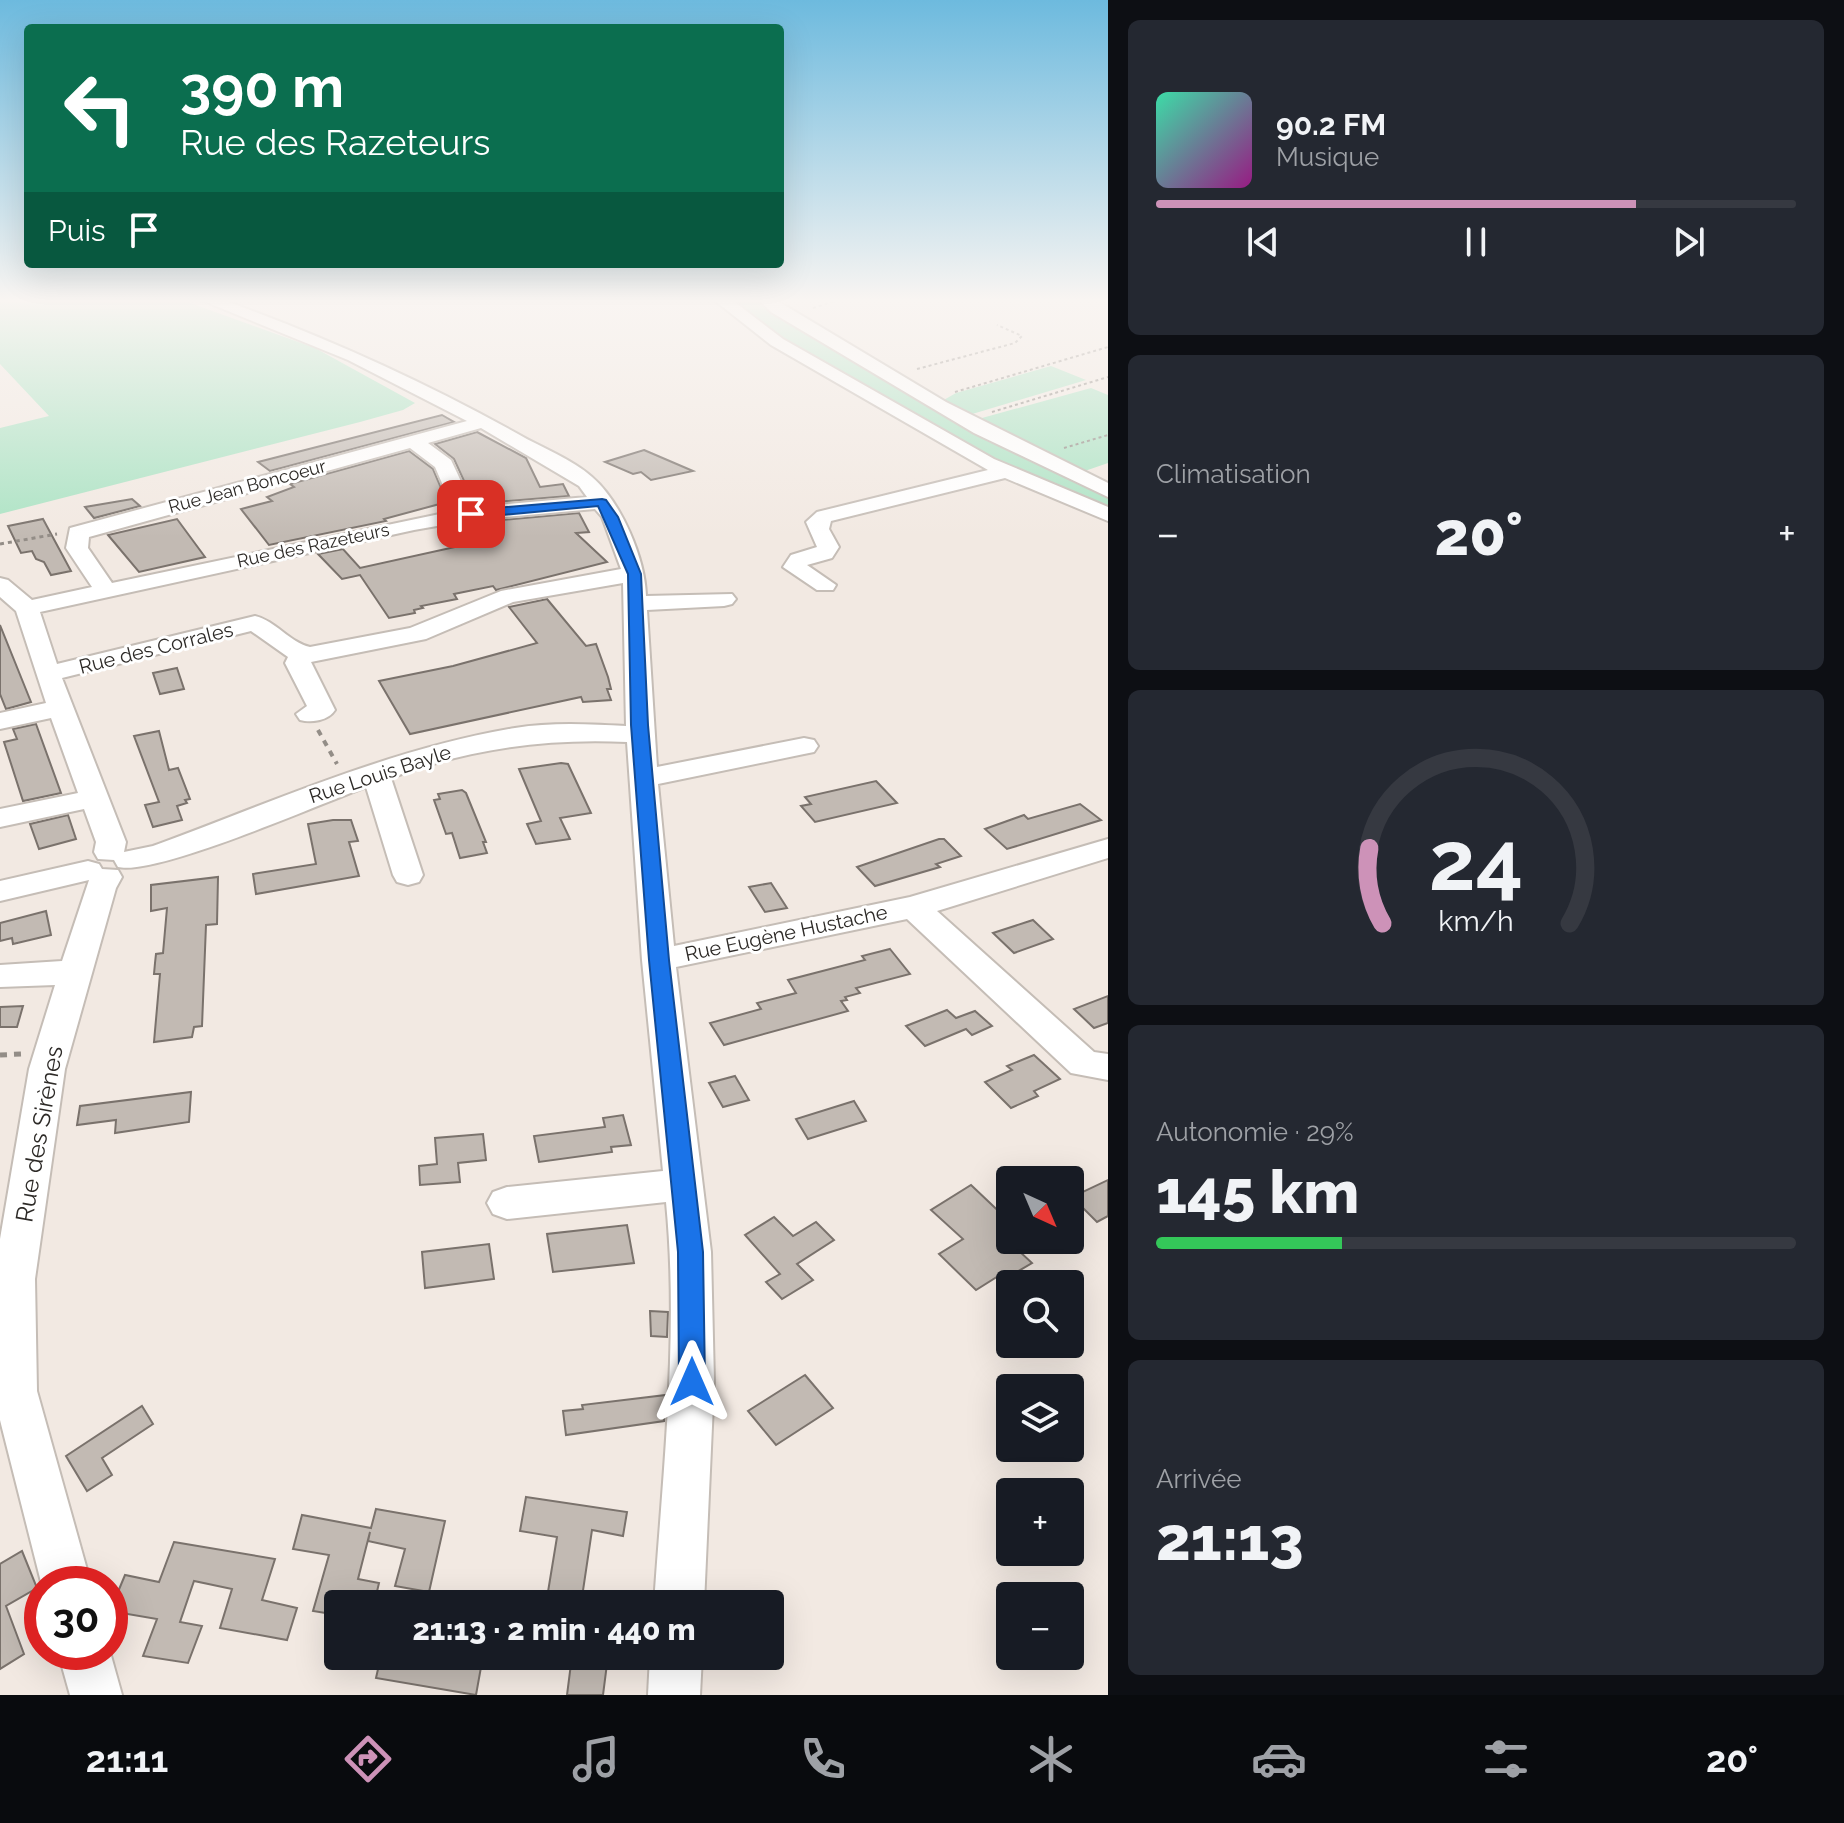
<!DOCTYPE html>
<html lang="fr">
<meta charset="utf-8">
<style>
body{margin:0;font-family:Raleway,sans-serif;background:#242831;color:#f1f3f6;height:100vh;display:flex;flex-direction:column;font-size:30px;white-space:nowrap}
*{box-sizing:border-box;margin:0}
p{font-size:26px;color:#9ea1a6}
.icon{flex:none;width:44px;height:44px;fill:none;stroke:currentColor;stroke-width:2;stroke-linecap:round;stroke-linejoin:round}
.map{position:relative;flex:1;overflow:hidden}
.drawer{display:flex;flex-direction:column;gap:20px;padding:20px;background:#0d0f14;width:736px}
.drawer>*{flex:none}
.hud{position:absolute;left:24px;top:24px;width:760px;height:244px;border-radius:8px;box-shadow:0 8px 32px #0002;background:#0b6e4f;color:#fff;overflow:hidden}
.needle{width:52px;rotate:136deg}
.fabs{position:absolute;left:996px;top:1166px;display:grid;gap:16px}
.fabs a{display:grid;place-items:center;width:88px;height:88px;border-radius:8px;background:#171b24;box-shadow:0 8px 32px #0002;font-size:40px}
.speed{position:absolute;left:24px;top:1566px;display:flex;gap:16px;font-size:40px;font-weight:700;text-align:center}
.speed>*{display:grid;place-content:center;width:104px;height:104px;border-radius:50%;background:#171b24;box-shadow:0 8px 32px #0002;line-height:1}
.speed .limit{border:12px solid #d22;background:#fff;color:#111}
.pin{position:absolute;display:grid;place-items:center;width:68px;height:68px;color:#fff;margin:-34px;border-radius:16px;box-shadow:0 4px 12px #0006}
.me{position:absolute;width:88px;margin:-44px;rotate:0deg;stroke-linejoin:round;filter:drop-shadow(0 0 6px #0008)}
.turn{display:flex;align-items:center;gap:28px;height:168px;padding:0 24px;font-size:36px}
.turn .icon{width:104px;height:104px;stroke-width:2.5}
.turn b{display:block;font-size:56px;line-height:68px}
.then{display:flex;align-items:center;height:76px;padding:0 24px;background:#0003;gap:16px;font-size:30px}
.big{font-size:60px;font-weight:800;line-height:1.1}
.drawer .widget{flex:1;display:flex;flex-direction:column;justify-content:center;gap:12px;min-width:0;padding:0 28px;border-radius:12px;background:#242831}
.drawer .dial{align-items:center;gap:0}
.dial svg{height:208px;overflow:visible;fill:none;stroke:#363941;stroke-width:7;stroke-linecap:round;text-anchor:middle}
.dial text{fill:#f1f3f6;stroke:none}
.song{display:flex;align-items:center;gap:24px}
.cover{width:96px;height:96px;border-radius:12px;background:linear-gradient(135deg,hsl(160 70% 55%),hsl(310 70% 35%))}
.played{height:8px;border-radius:4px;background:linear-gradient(90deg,#cd92b8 75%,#363941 75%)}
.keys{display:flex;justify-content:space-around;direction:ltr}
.heat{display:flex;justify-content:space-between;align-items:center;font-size:44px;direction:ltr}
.charge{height:12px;border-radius:6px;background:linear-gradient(90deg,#34c759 29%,#363941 0)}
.trip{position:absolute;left:324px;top:1590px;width:460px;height:80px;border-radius:8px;background:#171b24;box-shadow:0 8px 32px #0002;font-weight:800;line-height:80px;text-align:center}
.tabs{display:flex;height:128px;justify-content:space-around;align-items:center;background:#090b0e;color:#9ea1a6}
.tabs .icon{width:56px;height:56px}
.tabs .active{color:#cd92b8}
.tabs b{font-size:36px;color:#f1f3f6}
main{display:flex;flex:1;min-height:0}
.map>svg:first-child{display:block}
.green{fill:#ace3c4}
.building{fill:#c2bab3;stroke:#7a726c;stroke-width:2}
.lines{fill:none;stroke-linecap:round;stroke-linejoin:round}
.minor-casing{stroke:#c5bdb6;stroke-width:4}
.path-far3{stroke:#938d87;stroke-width:2;stroke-dasharray:3 3;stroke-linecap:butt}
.path-far2{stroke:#938d87;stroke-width:3;stroke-dasharray:4 4;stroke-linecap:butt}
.path-far1{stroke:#938d87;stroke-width:4;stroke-dasharray:6 6;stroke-linecap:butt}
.path{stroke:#938d87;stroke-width:5;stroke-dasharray:7 7;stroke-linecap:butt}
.minor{fill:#fff;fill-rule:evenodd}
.route{fill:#1a73e8;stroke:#114b97;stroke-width:2}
.labels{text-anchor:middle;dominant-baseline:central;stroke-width:6;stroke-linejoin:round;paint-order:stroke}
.far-street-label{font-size:18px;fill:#2d2a27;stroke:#fff}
.street-label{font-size:20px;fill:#2d2a27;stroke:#fff}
.near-street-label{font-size:24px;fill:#2d2a27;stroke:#fff}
</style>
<main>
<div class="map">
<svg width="1108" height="1695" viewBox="0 0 1108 1695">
<rect width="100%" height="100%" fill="#f2e9e2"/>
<g class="green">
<path d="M0,300H182L315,348L415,403L403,410L360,422L0,514V428L49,416L0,364Z"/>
<path d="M733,300H763L1108,493V511L948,436L771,333Z"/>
<path d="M1051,366L1086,380L969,415L942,401L956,393Z"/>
<path d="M1091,388L1108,395V463L1079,473L981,423L982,418Z"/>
</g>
<g class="building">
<path d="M442,415L454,422L270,471L258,462Z"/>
<path d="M477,432L526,458L540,487L563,484L569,496L483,503L478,492L470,494L454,459L435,444Z"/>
<path d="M644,450L693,471L651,480L641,472L633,474L605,462Z"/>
<path d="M409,451L433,469L447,502L384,519L386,521L269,545L241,509L272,501L267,497L294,487L290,484Z"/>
<path d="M132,499L140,506L94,518L85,507Z"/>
<path d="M579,513L589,532L576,533L607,562L496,590L493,586L454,594L457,599L421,606L423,608L414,610L415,613L389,618L360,575L342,579L318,554L343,549L360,568L464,545L461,537L495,533L490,521Z"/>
<path d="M43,519L71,571L51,575L44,562L36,559L32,551L21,553L8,526Z"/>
<path d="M177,519L205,557L139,572L108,535Z"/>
<path d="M547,599L586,646L596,644L608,677L611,689H607L611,700L583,702L581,697L410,734L379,681L453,666L537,643L509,607Z"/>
<path d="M0,625L31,702L6,709L0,694Z"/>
<path d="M177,668L184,689L160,694L153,673Z"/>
<path d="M36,724L61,793L23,801L4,742L17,739L13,729Z"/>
<path d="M159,731L169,770L178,768L190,799L185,800L187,803L177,806L182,820L153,827L145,805L159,802L134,736Z"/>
<path d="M561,763L568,764L591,813L560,818L570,839L536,844L527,824L541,821L519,769Z"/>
<path d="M876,781L897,803L815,822L801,806L811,804L805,797Z"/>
<path d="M462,790L466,793L486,842H483L487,853L460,858L452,833L446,834L434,800L440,799L438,794Z"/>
<path d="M1080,804L1101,820L1007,849L985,829L1024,815L1028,819Z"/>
<path d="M68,815L76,839L39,849L30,824Z"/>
<path d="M333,820H351L358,841L349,842L359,876L256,894L253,874L316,864L308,824Z"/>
<path d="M939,839H944L961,856L936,864L940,867L875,886L857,867Z"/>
<path d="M218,877L217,924L206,925L202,1026L194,1027L192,1037L154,1042L160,974H154L155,963L156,954L163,953L167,908L151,911V885Z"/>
<path d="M771,883L787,908L765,912L749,887Z"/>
<path d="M46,911L51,935L13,944L12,938L0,941V923Z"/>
<path d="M1033,920L1053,939L1014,953L993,933Z"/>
<path d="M890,949L910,974L856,988L860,993L845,997L847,1000L841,1001L848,1011L724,1045L710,1023L761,1009L757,1003L796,993L788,980L865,960L862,956Z"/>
<path d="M1108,996V1023L1094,1028L1074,1009Z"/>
<path d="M23,1006L17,1027H0V1007Z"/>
<path d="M947,1010L956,1018L975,1011L992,1026L972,1035L966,1029L925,1046L906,1026Z"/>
<path d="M1034,1055L1060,1079L1034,1091L1038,1096L1011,1108L985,1082L1012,1070L1007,1066Z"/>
<path d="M735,1076L749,1100L723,1107L709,1083Z"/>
<path d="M191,1092L189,1122L115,1133L116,1120L77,1125L80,1106Z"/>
<path d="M854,1101L866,1121L808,1139L796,1119Z"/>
<path d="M623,1115L631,1145L611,1147L612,1152L539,1162L534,1136L605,1127L603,1118Z"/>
<path d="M483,1134L486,1160L458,1163L460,1182L420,1185L419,1166L437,1164L435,1138Z"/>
<path d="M1108,1180V1216L1097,1222L1072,1197Z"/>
<path d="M971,1185L1010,1222V1240H1037L1019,1251L1032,1263L1005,1279L1000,1275L976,1290L939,1254L963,1239L931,1210Z"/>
<path d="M774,1217L793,1236L816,1222L834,1240L797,1264L813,1280L782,1299L766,1282L780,1274L745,1235Z"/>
<path d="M627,1225L634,1263L553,1272L547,1234Z"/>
<path d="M489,1244L494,1279L425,1288L422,1252Z"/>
<path d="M650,1311L668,1312L667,1337L651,1336Z"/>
<path d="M805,1375L833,1408L776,1445L748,1411Z"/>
<path d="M666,1395L664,1421L566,1435L563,1411L583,1409L582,1405Z"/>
<path d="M142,1406L153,1424L102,1458L112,1475L87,1491L66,1456Z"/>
<path d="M526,1497L627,1512L623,1536L592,1530L581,1604H546L557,1537L520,1531Z"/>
<path d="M376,1509L445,1521L429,1592L395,1586L405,1549L368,1541L370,1532L358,1579L379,1583L374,1604H338V1615L313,1611L329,1555L293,1549L302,1515L371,1528Z"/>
<path d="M174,1542L275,1559L262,1600L297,1608L287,1640L220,1628L232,1589L194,1581L180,1622L202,1626L188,1663L143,1656L157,1619L110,1611L125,1575L159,1582Z"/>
<path d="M22,1551L37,1588L6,1606L24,1654L0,1669V1564Z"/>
<path d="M381,1656H483L476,1695L376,1678Z"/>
<path d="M572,1656H608L603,1695H567Z"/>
</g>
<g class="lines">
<defs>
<g id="minor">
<path d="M201,300H223C326,337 423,381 518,434C542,448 572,459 592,477C621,502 645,558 646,596L732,594L736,599L732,604L724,606L647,610L657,767L804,738L814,740L818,746L814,752L804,754L658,784L674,946L910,897L1108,839V858L937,911L1094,1052L1108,1054V1080L1071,1073L907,919L676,967L711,1252L714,1382L704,1604H654C663,1470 679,1335 666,1202L507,1219L493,1214L487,1203L493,1192L507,1187L663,1171L642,960L627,742C546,738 467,749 391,778L423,875L419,882L408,885L397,882L393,875L366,787C320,804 156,876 118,867L114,860L98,859L94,852L96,842L84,809L0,827V809L78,793L51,718L0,729V713L46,703L16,611L0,597V578L8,580L32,600L92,587L66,548L70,528L467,421L348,360ZM481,428L579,486L587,497L473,507L451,460L428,443ZM410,448L435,467L454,511L112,583L88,548L89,537ZM595,509L602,517L621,569L501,591L410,628L310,647C289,642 276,621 255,616L57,664L40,612L414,530L471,520ZM623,583L626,726C589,724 551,722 515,728C390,749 272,802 153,846L124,852L126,842L62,678L251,631L288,657L285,663L307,706L296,714L300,720C311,723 328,721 335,710L311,662L426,639L513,602Z"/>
<path d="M714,300H732L783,339L994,459L1108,507V521L1005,478L831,521L829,529L839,547L832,558L807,565L836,585L833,590H817L783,567L791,555L817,547L806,522L817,512L988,470L771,345Z"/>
<path d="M759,300H776L946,402L1108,483V497L974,433L771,312Z"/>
<path d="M88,861L99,864L102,869L118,870L122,877L116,888L65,1069L35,1279L37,1391L91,1584L42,1586L0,1420V1239L29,1069L55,985L0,987V965L62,961L89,880L0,901V881Z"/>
<path d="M58,1652H110L122,1695H70Z"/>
<path d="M650,1656H702L700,1695H648Z"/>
</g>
</defs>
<use href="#minor" class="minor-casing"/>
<g class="path-far3">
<path d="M813,308L838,300"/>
<path d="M917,369L1015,343L1022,336L997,325"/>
<path d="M955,392L1108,347"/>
<path d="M992,412L1108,377"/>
<path d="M1064,448L1108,435"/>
</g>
<path class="path-far2" d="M0,544L57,534"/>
<path class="path-far1" d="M318,730L337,764"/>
<path class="path" d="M0,1055L22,1054"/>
<use href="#minor" class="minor"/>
</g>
<linearGradient id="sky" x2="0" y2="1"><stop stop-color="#6dbade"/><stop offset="0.56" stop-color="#f9f5f2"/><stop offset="1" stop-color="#f9f5f2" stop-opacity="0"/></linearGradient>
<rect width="1108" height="537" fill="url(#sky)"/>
<path class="route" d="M602,499L606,500L618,517L641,574L648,725L669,960L703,1252L705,1382L702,1391L692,1395L682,1391L679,1382L678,1252L649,960L631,725L628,574L598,506L471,518L464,514L471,510Z"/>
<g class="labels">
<g class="far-street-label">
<text transform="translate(247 486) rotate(-15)">Rue Jean Boncoeur</text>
<text transform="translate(313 545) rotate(-12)">Rue des Razeteurs</text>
</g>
<g class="street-label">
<text transform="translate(156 648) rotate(-14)">Rue des Corrales</text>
<text transform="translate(380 774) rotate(-18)">Rue Louis Bayle</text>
<text transform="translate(786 933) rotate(-12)">Rue Eugène Hustache</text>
</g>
<g class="near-street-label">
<text transform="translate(39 1134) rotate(-80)">Rue des Sirènes</text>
</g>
</g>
</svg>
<div class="fabs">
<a><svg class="needle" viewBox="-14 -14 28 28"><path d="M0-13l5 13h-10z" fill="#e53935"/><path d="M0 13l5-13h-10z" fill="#9ea1a6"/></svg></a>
<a><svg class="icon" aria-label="search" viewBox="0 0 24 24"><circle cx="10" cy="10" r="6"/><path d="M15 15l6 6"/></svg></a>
<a><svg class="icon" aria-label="layers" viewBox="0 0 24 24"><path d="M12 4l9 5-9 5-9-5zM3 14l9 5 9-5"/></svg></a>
<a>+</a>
<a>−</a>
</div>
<div class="speed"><div class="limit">30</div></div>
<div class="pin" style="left:471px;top:514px;background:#d93025"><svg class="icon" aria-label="arrive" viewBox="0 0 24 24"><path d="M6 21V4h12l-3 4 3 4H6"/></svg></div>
<svg class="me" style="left:692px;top:1382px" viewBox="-20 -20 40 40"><path d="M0-17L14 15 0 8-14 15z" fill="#1a73e8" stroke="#fff" stroke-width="4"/></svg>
<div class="trip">21:13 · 2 min · 440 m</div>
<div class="hud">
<div class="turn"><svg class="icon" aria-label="left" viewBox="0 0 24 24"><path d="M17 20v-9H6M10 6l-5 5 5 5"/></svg><div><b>390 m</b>Rue des Razeteurs</div></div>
<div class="then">Puis<svg class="icon" aria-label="arrive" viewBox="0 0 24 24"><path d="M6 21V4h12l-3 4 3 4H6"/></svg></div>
</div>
</div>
<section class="drawer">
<div class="widget">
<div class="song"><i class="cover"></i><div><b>90.2 FM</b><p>Musique</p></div></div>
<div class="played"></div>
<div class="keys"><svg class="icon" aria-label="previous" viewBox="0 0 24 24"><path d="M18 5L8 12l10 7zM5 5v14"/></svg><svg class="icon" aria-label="pause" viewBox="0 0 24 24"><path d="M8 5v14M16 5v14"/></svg><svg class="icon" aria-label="next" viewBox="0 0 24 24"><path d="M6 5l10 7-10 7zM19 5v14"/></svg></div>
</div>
<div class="widget"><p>Climatisation</p>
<div class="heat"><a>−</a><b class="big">20°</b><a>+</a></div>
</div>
<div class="widget dial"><svg viewBox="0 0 100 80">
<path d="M14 69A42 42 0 1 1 86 69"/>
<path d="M14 69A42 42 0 0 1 9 40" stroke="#cd92b8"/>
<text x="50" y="56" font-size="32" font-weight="700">24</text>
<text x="50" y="72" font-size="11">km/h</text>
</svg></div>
<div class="widget"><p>Autonomie · 29%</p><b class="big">145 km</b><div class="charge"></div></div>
<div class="widget"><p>Arrivée</p><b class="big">21:13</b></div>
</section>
</main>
<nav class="tabs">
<b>21:11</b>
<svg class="icon active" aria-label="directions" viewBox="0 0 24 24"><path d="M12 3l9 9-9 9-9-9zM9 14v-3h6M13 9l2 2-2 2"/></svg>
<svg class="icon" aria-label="music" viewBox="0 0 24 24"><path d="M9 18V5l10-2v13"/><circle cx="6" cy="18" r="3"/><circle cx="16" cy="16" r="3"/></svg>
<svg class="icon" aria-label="phone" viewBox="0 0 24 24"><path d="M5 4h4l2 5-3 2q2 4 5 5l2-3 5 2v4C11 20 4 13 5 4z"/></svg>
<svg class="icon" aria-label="climate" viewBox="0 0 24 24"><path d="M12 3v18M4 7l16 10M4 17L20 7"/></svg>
<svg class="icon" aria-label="car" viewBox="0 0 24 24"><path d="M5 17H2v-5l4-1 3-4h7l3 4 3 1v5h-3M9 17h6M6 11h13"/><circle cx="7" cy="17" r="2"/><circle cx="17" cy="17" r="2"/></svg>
<svg class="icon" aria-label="filters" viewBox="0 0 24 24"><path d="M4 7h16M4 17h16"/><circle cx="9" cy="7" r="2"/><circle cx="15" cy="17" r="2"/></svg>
<b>20°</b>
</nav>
